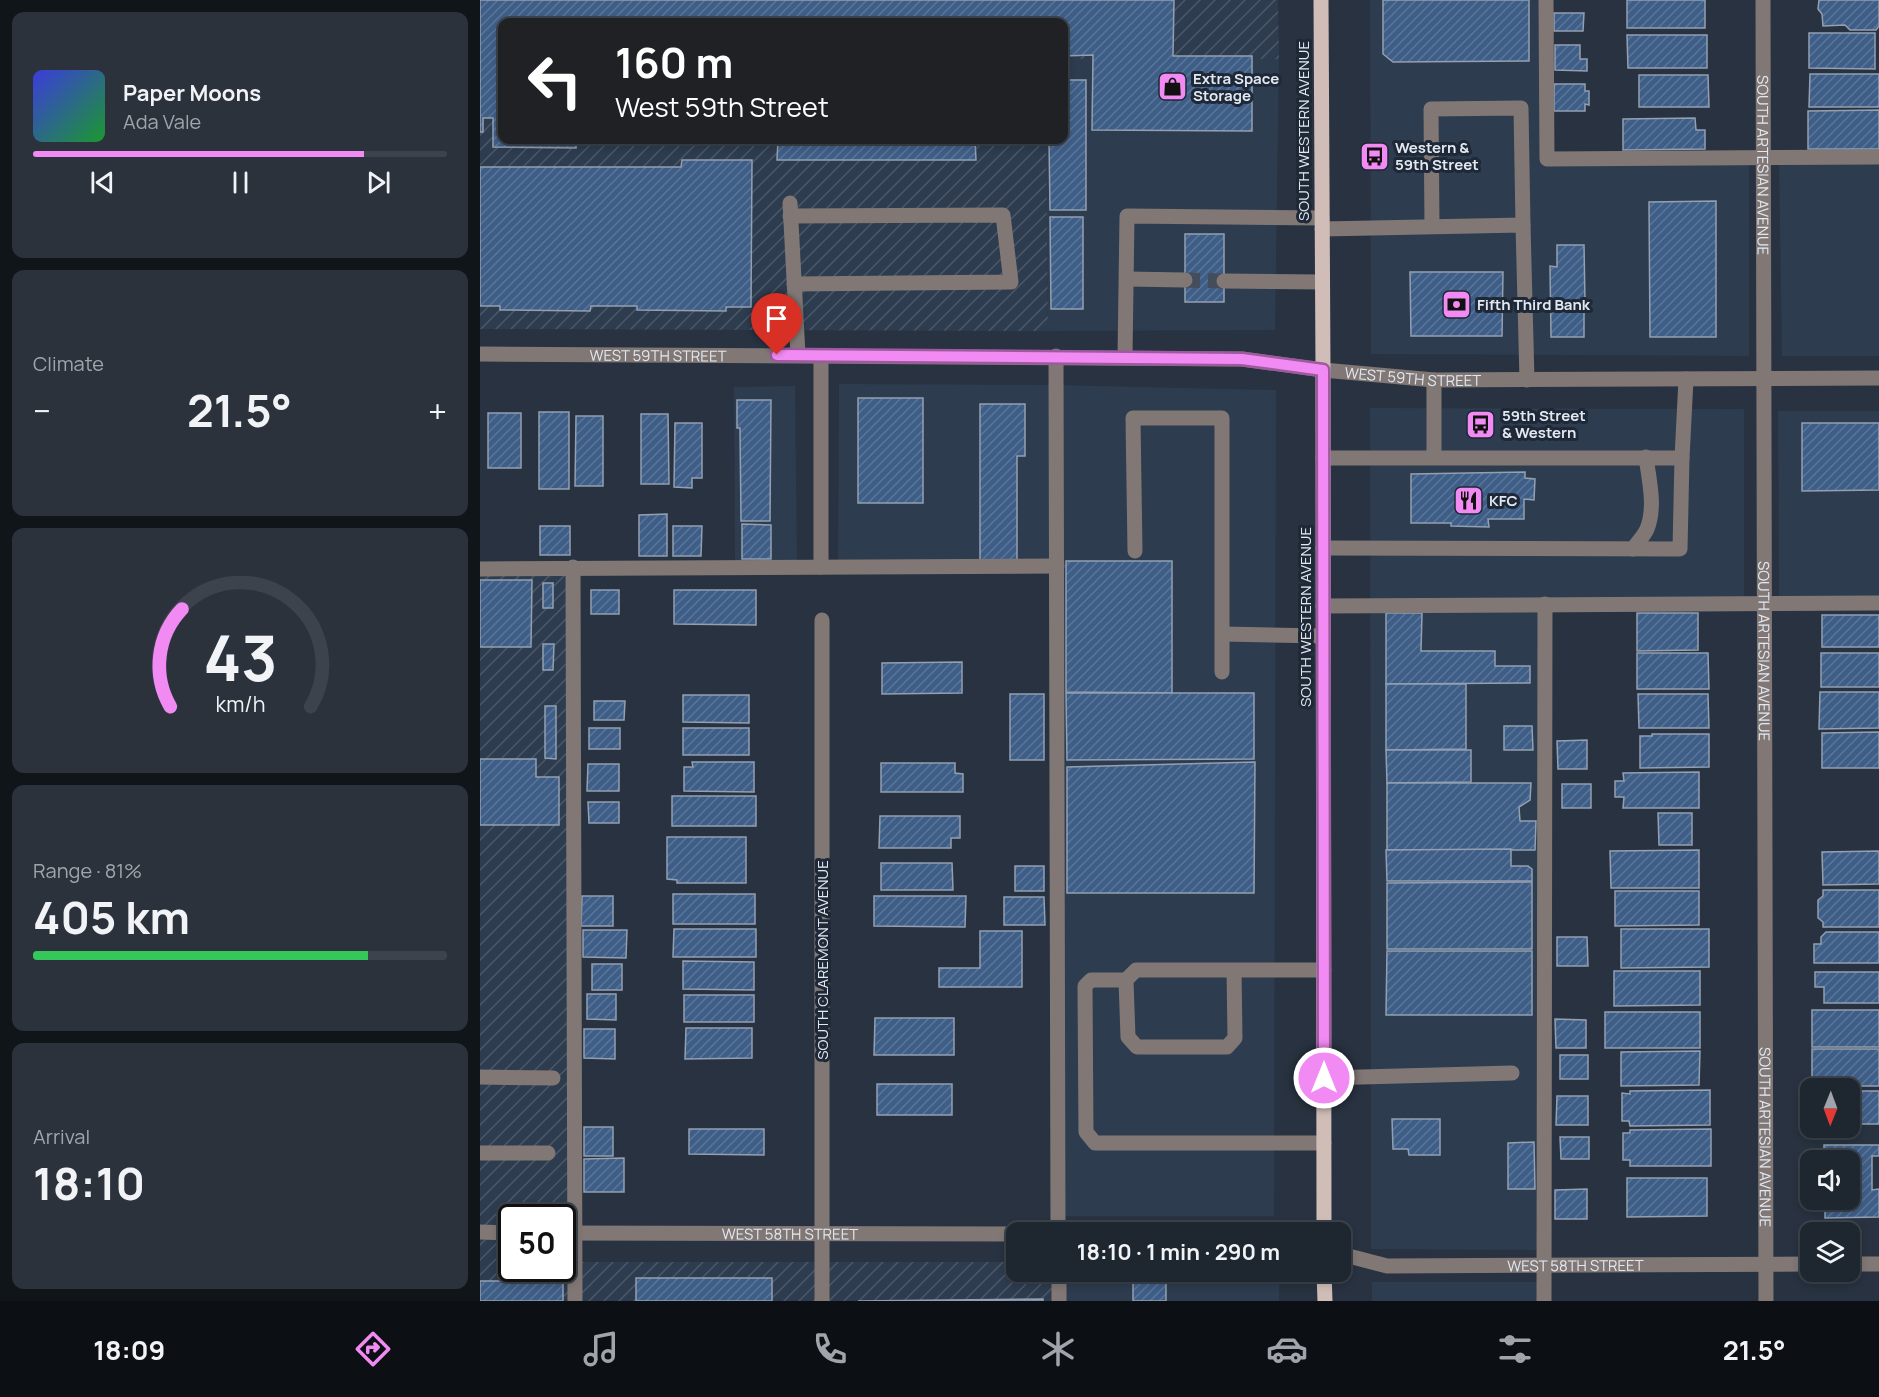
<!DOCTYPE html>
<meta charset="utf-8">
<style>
body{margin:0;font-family:Manrope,sans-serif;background:#2b323c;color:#f1f3f6;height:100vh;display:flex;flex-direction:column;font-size:22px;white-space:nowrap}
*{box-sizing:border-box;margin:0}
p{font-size:20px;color:#a1a5ab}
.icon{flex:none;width:33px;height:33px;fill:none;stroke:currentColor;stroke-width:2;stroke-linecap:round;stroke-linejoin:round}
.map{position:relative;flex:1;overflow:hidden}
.sheet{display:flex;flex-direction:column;gap:12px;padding:12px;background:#10151a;width:480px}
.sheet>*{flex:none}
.banner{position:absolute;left:18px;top:18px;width:570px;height:126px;border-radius:12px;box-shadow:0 3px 9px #0003,0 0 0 2px #3c434c;background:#202124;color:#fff;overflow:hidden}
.needle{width:39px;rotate:181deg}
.controls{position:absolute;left:1320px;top:1078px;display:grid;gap:12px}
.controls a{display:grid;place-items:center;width:60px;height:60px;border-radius:12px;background:#1e2630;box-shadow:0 3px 9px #0003,0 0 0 2px #3c434c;font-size:30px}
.speed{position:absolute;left:18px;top:1204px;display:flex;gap:12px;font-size:30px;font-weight:700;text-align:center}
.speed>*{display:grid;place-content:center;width:78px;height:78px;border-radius:50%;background:#1e2630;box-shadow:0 3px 9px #0003,0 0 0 2px #3c434c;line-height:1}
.speed .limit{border:3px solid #111;border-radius:9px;background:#fff;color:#111}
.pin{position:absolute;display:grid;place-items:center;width:51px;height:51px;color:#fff;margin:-62px -26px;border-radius:50% 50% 50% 0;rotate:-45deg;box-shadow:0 0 6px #0007}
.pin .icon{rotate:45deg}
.me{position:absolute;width:66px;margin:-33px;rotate:0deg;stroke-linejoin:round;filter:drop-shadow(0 0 4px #0008)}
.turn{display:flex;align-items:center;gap:21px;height:126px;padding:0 18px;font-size:27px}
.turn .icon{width:78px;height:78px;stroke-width:2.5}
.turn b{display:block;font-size:42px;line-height:51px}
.big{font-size:45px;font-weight:700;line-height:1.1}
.sheet .tile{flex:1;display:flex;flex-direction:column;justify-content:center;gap:9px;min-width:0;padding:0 21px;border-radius:12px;background:#2b323c}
.sheet .dial{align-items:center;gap:0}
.dial svg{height:156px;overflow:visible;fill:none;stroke:#3c434c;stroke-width:7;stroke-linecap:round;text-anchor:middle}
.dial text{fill:#f1f3f6;stroke:none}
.song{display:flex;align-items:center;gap:18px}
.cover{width:72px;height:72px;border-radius:9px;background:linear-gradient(135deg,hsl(240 70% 55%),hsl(130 70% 35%))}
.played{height:6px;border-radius:3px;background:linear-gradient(90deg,#f28af3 80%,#3c434c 80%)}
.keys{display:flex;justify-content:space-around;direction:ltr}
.heat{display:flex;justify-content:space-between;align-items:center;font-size:33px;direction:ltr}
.charge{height:9px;border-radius:4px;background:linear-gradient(90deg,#34c759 81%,#3c434c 0)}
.trip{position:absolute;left:526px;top:1222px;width:345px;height:60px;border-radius:12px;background:#1e2630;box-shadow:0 3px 9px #0003,0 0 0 2px #3c434c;font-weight:700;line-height:60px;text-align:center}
.dock{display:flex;height:96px;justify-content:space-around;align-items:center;background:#0c0f13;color:#a1a5ab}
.dock .icon{width:42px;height:42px}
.dock .on{color:#f28af3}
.dock b{font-size:27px;color:#f1f3f6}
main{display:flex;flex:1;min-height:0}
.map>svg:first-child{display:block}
.built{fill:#2d3c4f}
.industrial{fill:url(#industrial-furrows);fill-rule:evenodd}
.building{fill:url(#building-hatch);stroke:#93a0b1;stroke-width:1.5}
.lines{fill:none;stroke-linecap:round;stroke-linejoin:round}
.minor-tunnel{stroke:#444d5b;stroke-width:15;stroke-dasharray:15 8;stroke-linecap:butt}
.minor{stroke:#817875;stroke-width:15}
.major{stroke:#d1bdb7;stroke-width:15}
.route-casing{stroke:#9d5a9e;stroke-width:15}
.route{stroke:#f28af3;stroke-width:10}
.labels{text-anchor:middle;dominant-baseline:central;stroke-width:6;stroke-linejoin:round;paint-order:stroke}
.poi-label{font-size:15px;font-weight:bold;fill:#e1e8f1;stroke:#1e2836;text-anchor:start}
.street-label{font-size:15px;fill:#e1e8f1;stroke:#1e2836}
</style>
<main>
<section class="sheet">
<div class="tile">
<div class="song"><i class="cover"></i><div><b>Paper Moons</b><p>Ada Vale</p></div></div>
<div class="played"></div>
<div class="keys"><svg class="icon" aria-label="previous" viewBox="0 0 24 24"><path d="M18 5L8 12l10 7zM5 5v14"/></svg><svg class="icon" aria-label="pause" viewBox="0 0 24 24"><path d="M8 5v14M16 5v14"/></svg><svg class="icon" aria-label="next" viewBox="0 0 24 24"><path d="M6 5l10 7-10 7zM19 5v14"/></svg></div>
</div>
<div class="tile"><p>Climate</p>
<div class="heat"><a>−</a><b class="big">21.5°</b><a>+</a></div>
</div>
<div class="tile dial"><svg viewBox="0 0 100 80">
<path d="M14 69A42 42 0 1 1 86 69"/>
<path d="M14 69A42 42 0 0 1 20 19" stroke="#f28af3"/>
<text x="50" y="56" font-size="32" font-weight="700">43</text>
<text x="50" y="72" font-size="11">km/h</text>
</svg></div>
<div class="tile"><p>Range · 81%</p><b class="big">405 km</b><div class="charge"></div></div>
<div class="tile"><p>Arrival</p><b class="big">18:10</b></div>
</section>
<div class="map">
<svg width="1399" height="1301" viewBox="0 0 1399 1301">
<defs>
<pattern id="industrial-furrows" width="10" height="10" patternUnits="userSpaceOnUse" patternTransform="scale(1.5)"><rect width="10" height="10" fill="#2d3c4f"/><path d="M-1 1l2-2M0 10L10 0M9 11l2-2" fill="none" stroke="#4b5869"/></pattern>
<pattern id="building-hatch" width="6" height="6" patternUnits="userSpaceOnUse" patternTransform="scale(1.5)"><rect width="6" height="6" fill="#3f5e87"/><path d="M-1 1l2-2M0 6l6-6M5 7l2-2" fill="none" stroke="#5a7598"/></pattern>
</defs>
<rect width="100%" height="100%" fill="#283240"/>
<g class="built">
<path d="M890,0H1066L1067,159L1269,158V356L891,354Z"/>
<path d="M584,59H799L795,330L568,331L566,140H584Z"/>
<path d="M1399,157V356H1302L1299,158Z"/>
<path d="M359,384L576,385L796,390L794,1216H578L577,566H358Z"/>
<path d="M315,386L317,567L255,566L254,387Z"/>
<path d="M890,408L1264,409V603L1066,604L1063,1250L891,1249Z"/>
<path d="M1298,411H1399V603H1299Z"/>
<rect x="579" y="1272" width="220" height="29"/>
<rect x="892" y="1282" width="172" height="19"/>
</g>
<g class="industrial">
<path d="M0,0H798L799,59H584V22H22V140H566L568,331L0,329Z"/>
<path d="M93,567L95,1262H537V1272H579V1301H0V569ZM32,1218H82V1269H32Z"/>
</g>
<g class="building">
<path d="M0,0H694L693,56H772V131L612,130L613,55L584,56V22H22V140H96V148L13,147V118H3V132H0Z"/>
<path d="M903,0H1049V61L913,62L903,54Z"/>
<rect x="1147" y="0" width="78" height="28"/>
<path d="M1339,0H1399V26L1396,30H1370L1365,25L1343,26L1342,14L1338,9Z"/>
<path d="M1074,13H1104L1103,31H1074Z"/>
<path d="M1329,33H1395V69L1329,68Z"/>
<path d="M1147,35H1227V68H1148Z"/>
<path d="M1075,45H1100V59H1107V71L1075,70Z"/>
<path d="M1330,74H1399V107H1329Z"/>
<path d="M1159,75H1228L1229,107H1159Z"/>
<path d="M584,80H606V210H570L569,140H584Z"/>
<path d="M1074,84H1105V91H1109V105L1105,104V111H1074Z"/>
<path d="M1399,110V149H1328V111Z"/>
<path d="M1215,118L1216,130H1225V149L1143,150V119Z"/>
<path d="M298,140H495L496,160H297Z"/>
<path d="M202,160H272L271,307H246V311L157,310V306H111L110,311L20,310V306H0V167H201Z"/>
<path d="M1236,201V337H1170L1169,202Z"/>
<path d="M570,217H603V309H571Z"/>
<rect x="705" y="234" width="39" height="68"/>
<path d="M1077,245H1104L1105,302H1096V308H1104V337H1071L1070,266L1077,267Z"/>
<path d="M930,272H1023L1022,336H931Z"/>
<rect x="378" y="398" width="65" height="105"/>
<path d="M257,400H291L290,521H261L260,428H257Z"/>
<path d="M500,404H545V456H537V564L500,563Z"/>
<rect x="59" y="412" width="30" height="77"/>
<rect x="8" y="413" width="33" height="55"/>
<path d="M161,414H188L189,484H161Z"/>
<path d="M96,416H123V486H95Z"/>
<path d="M195,423H222V478H212V488L194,487Z"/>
<path d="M1322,423H1399V490L1322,491Z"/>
<path d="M1045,472V478L1055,479L1054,500L1044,499V519H1008L1009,527L971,526V523H931V474Z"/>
<path d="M187,514V556H159V515Z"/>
<path d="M262,524L291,525V559H262Z"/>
<rect x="60" y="526" width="30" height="29"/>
<path d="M193,526H222L221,556H193Z"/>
<path d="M586,561H692V693L586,692Z"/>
<path d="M0,580H52L51,647H0Z"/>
<rect x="63" y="583" width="10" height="25"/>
<rect x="111" y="590" width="28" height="24"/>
<path d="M194,590H276V625L194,624Z"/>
<path d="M906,613H942L941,651H1015V666H1050V683L906,684Z"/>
<path d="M1157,613H1218V650L1157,651Z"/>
<rect x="1342" y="615" width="57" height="32"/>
<path d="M63,644H74L73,670H63Z"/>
<path d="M1157,653H1228L1229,689H1157Z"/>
<rect x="1341" y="653" width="58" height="34"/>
<path d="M482,662V693L402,694V663Z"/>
<path d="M906,684H986V749L906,750Z"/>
<path d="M1340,692H1399V728L1339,729Z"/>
<path d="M586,693H774V759L587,760Z"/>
<rect x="530" y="694" width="34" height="66"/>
<path d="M1158,694H1228L1229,728H1159Z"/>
<path d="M203,695H269V723L203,722Z"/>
<path d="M114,701H145L144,720H114Z"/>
<path d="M65,706H76V759L65,758Z"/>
<path d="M1024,726H1052L1053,750H1024Z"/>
<rect x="109" y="728" width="31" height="21"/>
<rect x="203" y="728" width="66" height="27"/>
<path d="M1399,732V768H1342V733Z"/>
<path d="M1172,734H1229V767L1160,768V736H1172Z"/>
<path d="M1107,740V769H1078L1077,741Z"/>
<path d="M906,750H991V782L907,783Z"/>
<path d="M0,759H56V777H79V825H0Z"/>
<path d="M212,762H274V792L204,791V767H213Z"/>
<path d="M775,762L774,893H587V767Z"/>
<path d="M401,763H475V773L483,774V792H401Z"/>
<path d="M108,764H139V791H107Z"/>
<path d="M1219,772V808H1143L1144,797H1135V781H1144L1143,773Z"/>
<path d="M907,783H1051L1050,800L1039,807L1040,821H1056L1055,850H907Z"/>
<rect x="1082" y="784" width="29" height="24"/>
<rect x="192" y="796" width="84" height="30"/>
<path d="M108,802H139V823H109Z"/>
<path d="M1178,813H1212V845H1179Z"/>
<path d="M400,816H480V838H471V848H399Z"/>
<path d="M187,837H266V883H197V880L187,879Z"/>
<path d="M1031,849V866H1048L1052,869V881H907L906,850Z"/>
<path d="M1219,850V888H1131L1130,851Z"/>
<path d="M1399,851V884L1343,885L1342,852Z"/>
<path d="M401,863H472L473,890H401Z"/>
<rect x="535" y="866" width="29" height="25"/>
<path d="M1052,882V949H907V883Z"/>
<path d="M1343,890H1399V927H1343V922L1338,918V900L1343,896Z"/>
<path d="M1135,891H1219V925L1135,926Z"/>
<rect x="193" y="894" width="82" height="30"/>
<path d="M102,896H133V926H101Z"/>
<path d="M394,896H486L485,927L394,926Z"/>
<path d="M524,897H564L565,925H524Z"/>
<path d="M194,929H276V957H193Z"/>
<path d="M1141,929H1229V967L1141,968Z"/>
<path d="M103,930H147L146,958L103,957Z"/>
<path d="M500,931H542V987H459V968H500Z"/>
<path d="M1346,932H1399V963H1334V944H1341V937Z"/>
<path d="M1077,937H1107L1108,966H1077Z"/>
<path d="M907,951H1052V1015H906Z"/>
<path d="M203,961L274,962V990L203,989Z"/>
<rect x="112" y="964" width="30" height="26"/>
<path d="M1134,971H1220V1005L1134,1006Z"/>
<path d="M1335,972H1399V1003H1344V987H1335Z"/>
<path d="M107,994H136V1020L107,1019Z"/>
<rect x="204" y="995" width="70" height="27"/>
<rect x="1332" y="1010" width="67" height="37"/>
<rect x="1125" y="1012" width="95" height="36"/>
<path d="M395,1018H474V1055H394Z"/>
<path d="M1075,1019L1106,1020V1048H1076Z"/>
<path d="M206,1028H272V1058L205,1059Z"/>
<path d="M104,1029H135V1059L104,1058Z"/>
<rect x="1332" y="1049" width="67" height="37"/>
<path d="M1220,1051L1219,1085L1141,1086V1052Z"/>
<rect x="1080" y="1055" width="28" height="24"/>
<rect x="397" y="1084" width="75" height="31"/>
<path d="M1230,1090V1125L1150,1126L1149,1121H1142V1093L1150,1094V1091Z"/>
<rect x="1370" y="1091" width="29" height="33"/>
<path d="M1077,1096H1108V1125H1076Z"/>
<path d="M912,1119H960V1155H929L928,1149H913Z"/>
<rect x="104" y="1127" width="29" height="29"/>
<path d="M209,1129H284V1155L209,1154Z"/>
<path d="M1231,1129V1166H1150V1160H1143V1133H1150V1130Z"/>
<path d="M1080,1137H1109V1159H1081Z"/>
<path d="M1054,1142L1055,1189H1028V1143Z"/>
<path d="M1344,1145H1399V1156H1392V1190L1399,1189V1217L1345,1218V1204L1337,1205V1200H1370V1161H1337V1157H1344Z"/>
<path d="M144,1158V1192H104V1159Z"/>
<path d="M1147,1178H1227V1216L1147,1217Z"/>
<path d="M1107,1189V1219H1075V1190Z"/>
<rect x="156" y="1278" width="136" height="23"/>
<path d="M653,1280L686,1281V1301H653Z"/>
<rect x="0" y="1281" width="83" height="20"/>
<path d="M563,1299V1301H378Z"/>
</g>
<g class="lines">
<path class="minor-tunnel" d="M705,280L744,281"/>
<g class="minor">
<path d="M1066,0L1067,159L1399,157"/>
<path id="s1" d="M1283,0L1286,1301"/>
<path d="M310,203L318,355"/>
<path d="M310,216L523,215L531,282L314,284"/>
<path d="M952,226L951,109L1041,108L1043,225"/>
<path d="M842,229L1043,225L1047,380"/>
<path d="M647,279L705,280"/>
<path d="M744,281L842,282"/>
<path id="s2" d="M0,354L762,359L843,370L954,380L1399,378"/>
<path d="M576,356L578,1233"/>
<path d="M645,357L647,216L842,218"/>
<path d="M954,457V380"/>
<path d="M843,458H1202"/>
<path d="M843,548L1200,549L1202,458L1206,379"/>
<path d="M1153,549C1157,543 1164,536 1167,529C1176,507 1169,480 1166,457"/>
<path d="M655,551L653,418H742V672"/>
<path d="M93,567L95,1301"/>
<path d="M341,567V356"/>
<path d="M0,569L577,566"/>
<path d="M843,606L1399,603"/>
<path d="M342,620V1301"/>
<path d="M743,634L843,636"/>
<path d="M754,970L755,1038L747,1047H657L648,1037L646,980L656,970H844"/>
<path d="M646,980H611L605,986L606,1132L615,1143H844"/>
<path d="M0,1077L73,1078"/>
<path d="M844,1078L1032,1073"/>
<path d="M0,1153H68"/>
<path d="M0,1232L32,1233"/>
<path id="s3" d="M82,1233L537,1234"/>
<path id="s4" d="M861,1254L907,1266L1330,1264"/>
<path d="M1370,1264H1399"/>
<path d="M579,1272V1301"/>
<path d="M1064,1301L1065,604"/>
</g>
<g class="major">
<path d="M841,0L843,370L844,1233"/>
<path d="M844,1272L845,1301"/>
</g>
</g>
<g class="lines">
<defs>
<path id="route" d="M297,355L762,359L843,370L844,1078"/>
</defs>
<use href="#route" class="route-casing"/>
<use href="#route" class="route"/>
</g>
<defs>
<symbol id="shop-square" viewBox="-11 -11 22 22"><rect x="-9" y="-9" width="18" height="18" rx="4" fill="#f28af3" stroke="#1e2836"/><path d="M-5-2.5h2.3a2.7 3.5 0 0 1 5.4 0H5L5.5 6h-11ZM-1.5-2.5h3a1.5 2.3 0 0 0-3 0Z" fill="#111"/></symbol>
<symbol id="bus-square" viewBox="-11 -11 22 22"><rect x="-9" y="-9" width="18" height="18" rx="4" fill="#f28af3" stroke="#1e2836"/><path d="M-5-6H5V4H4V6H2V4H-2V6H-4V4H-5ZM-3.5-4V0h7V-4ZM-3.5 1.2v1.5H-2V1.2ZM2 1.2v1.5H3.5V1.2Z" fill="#111"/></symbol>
<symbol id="bank-square" viewBox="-11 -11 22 22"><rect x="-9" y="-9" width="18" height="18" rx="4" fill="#f28af3" stroke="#1e2836"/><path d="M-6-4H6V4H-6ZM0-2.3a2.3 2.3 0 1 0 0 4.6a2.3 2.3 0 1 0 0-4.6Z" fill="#111"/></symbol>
<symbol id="restaurant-square" viewBox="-11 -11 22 22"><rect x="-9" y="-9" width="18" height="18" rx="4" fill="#f28af3" stroke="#1e2836"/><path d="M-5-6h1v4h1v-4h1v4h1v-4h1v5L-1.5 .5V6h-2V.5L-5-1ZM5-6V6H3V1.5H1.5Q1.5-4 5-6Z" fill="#111"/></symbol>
</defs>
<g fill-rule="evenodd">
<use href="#shop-square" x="676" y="70" width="33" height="33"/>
<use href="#bus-square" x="878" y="140" width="33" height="33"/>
<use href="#bank-square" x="960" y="288" width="33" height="33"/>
<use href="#bus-square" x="984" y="408" width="33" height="33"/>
<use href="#restaurant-square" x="972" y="484" width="33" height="33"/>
</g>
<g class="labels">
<g class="poi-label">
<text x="713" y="78">Extra Space<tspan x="713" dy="17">Storage</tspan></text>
<text x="915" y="147">Western &amp;<tspan x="915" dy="17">59th Street</tspan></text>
<text x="997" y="304">Fifth Third Bank</text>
<text x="1022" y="415">59th Street<tspan x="1022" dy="17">&amp; Western</tspan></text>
<text x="1009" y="500">KFC</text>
</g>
<g class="street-label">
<text transform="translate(823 131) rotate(-90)">SOUTH WESTERN AVENUE</text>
<text stroke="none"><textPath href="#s1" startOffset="165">SOUTH ARTESIAN AVENUE</textPath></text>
<text stroke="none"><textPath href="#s2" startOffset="178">WEST 59TH STREET</textPath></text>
<text stroke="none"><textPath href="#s2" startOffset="934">WEST 59TH STREET</textPath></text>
<text transform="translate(825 617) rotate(-90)">SOUTH WESTERN AVENUE</text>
<text stroke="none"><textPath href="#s1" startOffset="651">SOUTH ARTESIAN AVENUE</textPath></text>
<text transform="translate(342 960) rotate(-90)">SOUTH CLAREMONT AVENUE</text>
<text stroke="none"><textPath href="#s1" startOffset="1137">SOUTH ARTESIAN AVENUE</textPath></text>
<text stroke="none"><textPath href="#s3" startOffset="228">WEST 58TH STREET</textPath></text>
<text stroke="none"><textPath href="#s4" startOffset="236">WEST 58TH STREET</textPath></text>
</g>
</g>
</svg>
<div class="controls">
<a><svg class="needle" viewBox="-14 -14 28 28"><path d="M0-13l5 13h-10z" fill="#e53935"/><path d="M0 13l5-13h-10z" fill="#a1a5ab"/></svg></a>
<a><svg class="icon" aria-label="sound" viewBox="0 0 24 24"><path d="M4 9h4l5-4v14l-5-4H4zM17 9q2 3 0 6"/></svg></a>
<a><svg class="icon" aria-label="layers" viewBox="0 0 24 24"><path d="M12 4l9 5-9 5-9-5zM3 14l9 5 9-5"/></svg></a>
</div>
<div class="speed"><div class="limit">50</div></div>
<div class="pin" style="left:297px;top:355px;background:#d93025"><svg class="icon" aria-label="arrive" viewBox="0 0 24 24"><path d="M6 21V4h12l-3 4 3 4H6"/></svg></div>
<svg class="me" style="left:844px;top:1078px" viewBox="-20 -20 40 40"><circle r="17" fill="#f28af3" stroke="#fff" stroke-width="3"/><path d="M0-11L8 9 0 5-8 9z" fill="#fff"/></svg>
<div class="trip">18:10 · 1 min · 290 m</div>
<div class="banner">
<div class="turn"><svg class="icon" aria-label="left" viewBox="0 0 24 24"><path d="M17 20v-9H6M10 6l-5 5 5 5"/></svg><div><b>160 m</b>West 59th Street</div></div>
</div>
</div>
</main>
<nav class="dock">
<b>18:09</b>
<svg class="icon on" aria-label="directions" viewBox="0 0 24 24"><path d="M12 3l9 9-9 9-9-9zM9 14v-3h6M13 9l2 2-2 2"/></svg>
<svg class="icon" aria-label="music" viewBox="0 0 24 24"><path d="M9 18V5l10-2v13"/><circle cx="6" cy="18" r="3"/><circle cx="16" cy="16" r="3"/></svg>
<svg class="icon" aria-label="phone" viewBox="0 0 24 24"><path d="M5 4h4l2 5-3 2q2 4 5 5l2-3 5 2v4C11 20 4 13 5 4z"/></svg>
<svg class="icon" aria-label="climate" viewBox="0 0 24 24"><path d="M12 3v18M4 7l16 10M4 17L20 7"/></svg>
<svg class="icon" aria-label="car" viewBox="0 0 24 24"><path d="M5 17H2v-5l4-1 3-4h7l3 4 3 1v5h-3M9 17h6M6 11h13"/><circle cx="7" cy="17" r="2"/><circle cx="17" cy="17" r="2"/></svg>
<svg class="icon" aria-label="filters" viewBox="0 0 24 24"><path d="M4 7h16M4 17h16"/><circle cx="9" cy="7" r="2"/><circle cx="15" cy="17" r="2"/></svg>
<b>21.5°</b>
</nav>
